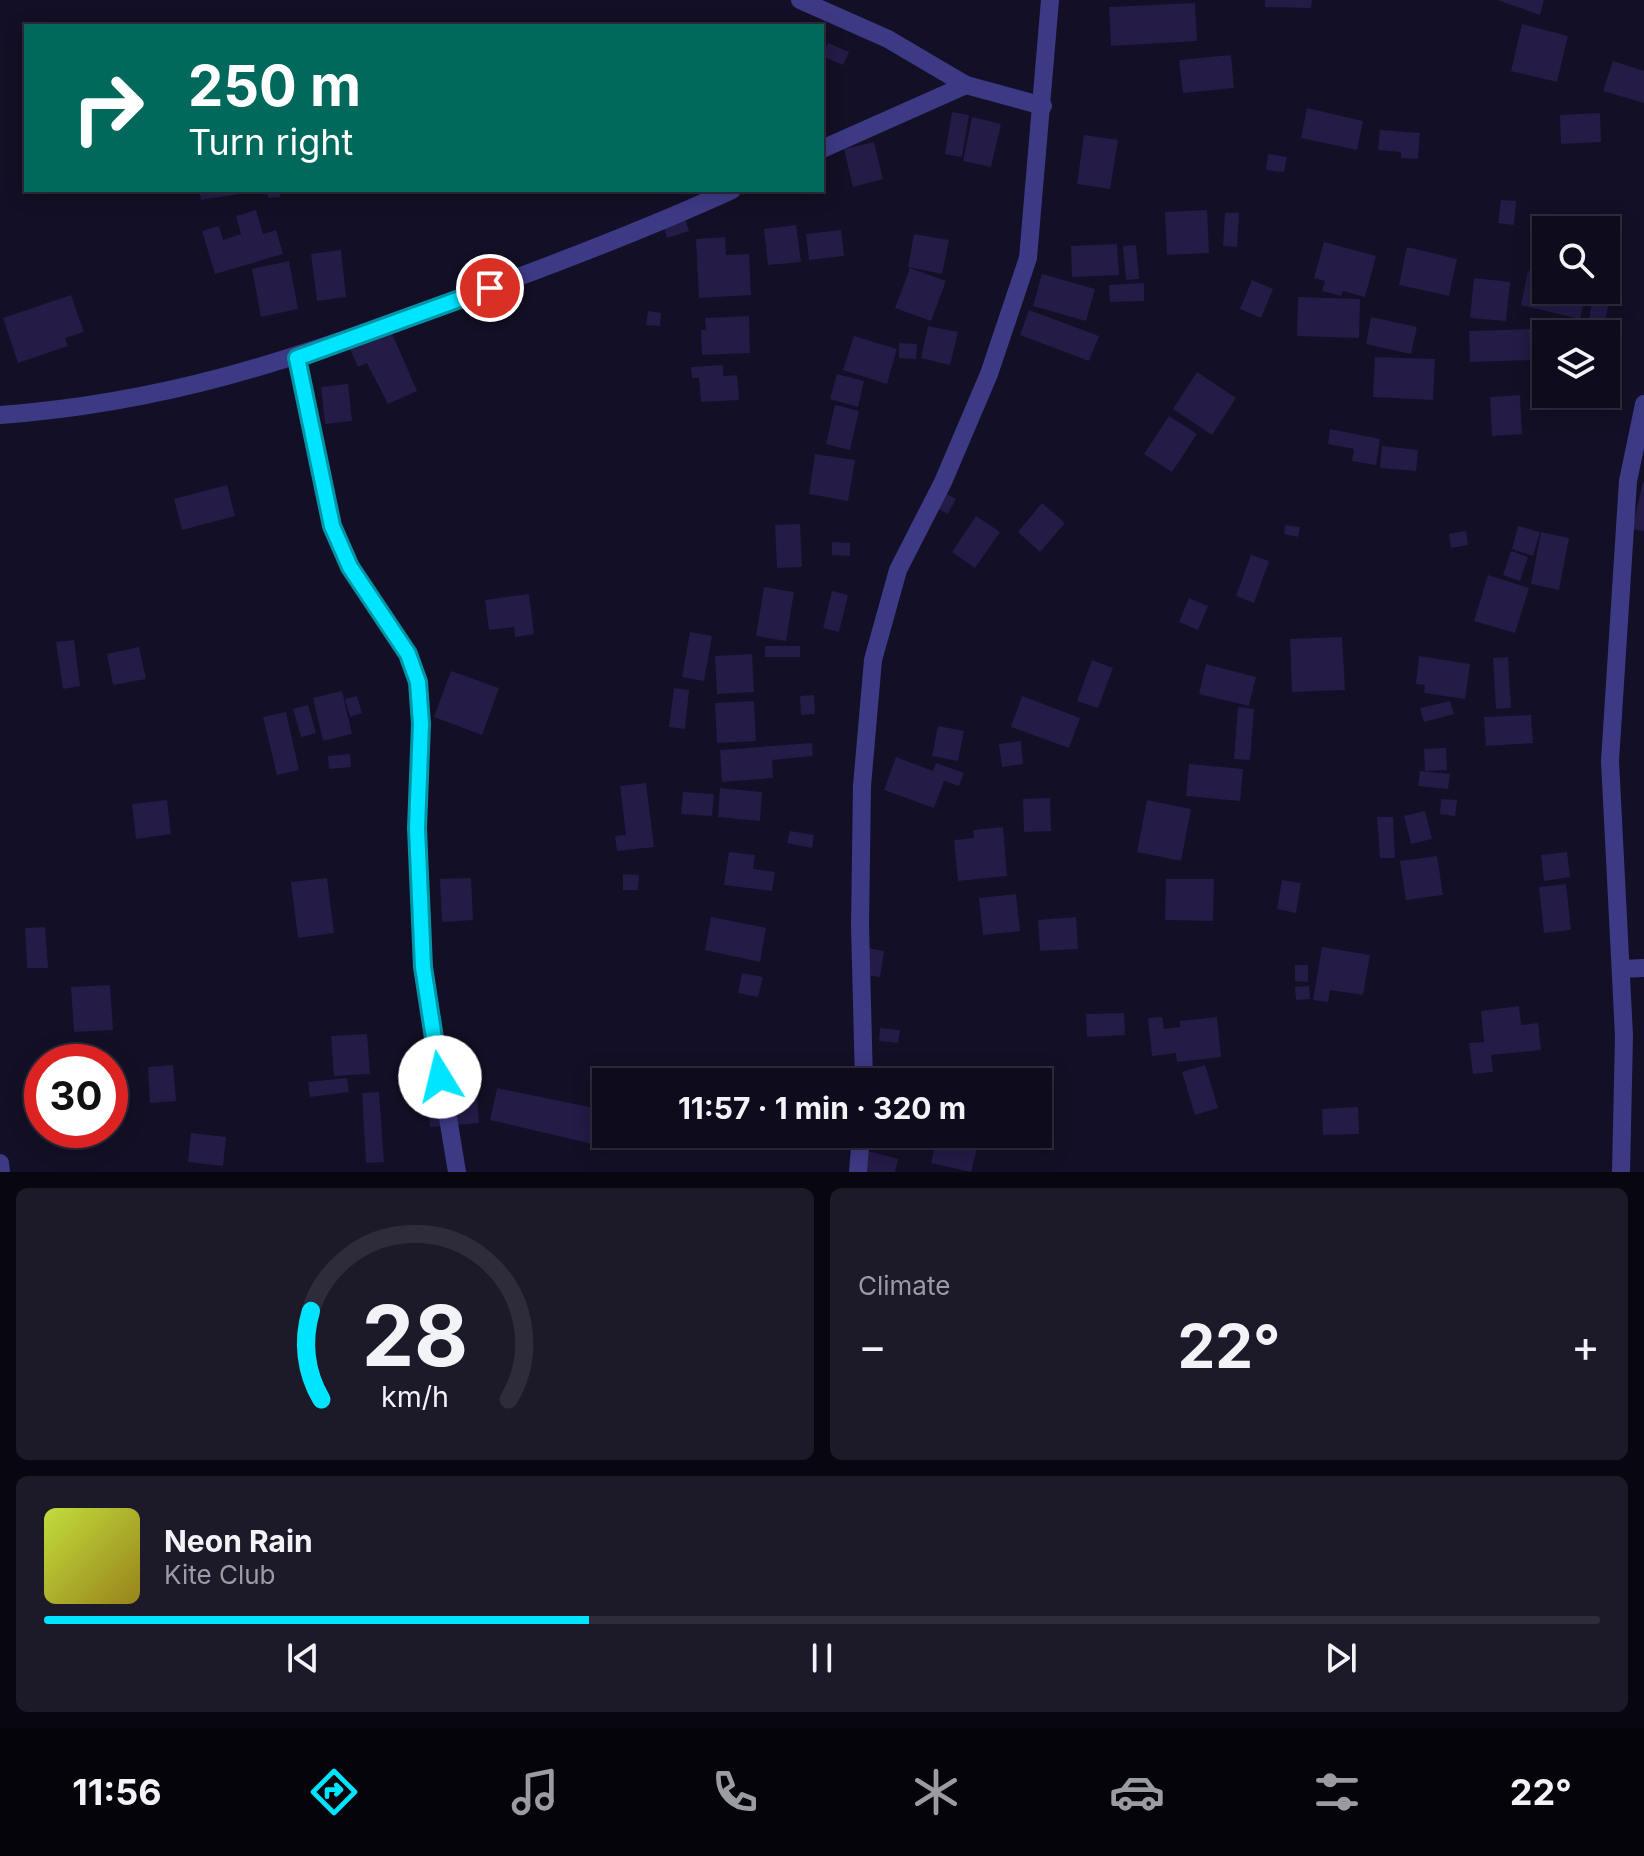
<!DOCTYPE html>
<meta charset="utf-8">
<style>
body{margin:0;font-family:Inter,sans-serif;background:#1c1929;color:#f1f3f6;height:100vh;display:flex;flex-direction:column;font-size:30px;white-space:nowrap}
*{box-sizing:border-box;margin:0}
p{font-size:26px;color:#9b9ba3}
.icon{flex:none;width:44px;height:44px;fill:none;stroke:currentColor;stroke-width:2;stroke-linecap:round;stroke-linejoin:round}
.map{position:relative;height:1172px;overflow:hidden}
.details{display:flex;flex-direction:column;gap:16px;padding:16px;background:#08060f;flex:1}
.details>*{flex:none}
.top-card{position:absolute;left:24px;top:24px;width:800px;height:168px;border-radius:0px;box-shadow:0 4px 20px #0003,0 0 0 2px #2e2b3b;background:#00695c;color:#fff;overflow:hidden}
.controls{position:absolute;left:1532px;top:216px;display:grid;gap:16px}
.controls a{display:grid;place-items:center;width:88px;height:88px;border-radius:0px;background:#0e0b1c;box-shadow:0 4px 20px #0003,0 0 0 2px #2e2b3b;font-size:40px}
.speed{position:absolute;left:24px;top:1044px;display:flex;gap:16px;font-size:40px;font-weight:700;text-align:center}
.speed>*{display:grid;place-content:center;width:104px;height:104px;border-radius:50%;background:#0e0b1c;box-shadow:0 4px 20px #0003,0 0 0 2px #2e2b3b;line-height:1}
.speed .limit{border:12px solid #d22;background:#fff;color:#111}
.pin{position:absolute;display:grid;place-items:center;width:68px;height:68px;color:#fff;margin:-34px;border:4px solid #fff;border-radius:50%;box-shadow:0 2px 8px #0007}
.me{position:absolute;width:88px;margin:-44px;rotate:351deg;stroke-linejoin:round;filter:drop-shadow(0 0 6px #0008)}
.turn{display:flex;align-items:center;gap:28px;height:168px;padding:0 32px;font-size:36px}
.turn .icon{width:104px;height:104px;stroke-width:2.5}
.turn b{display:block;font-size:56px;line-height:68px}
.big{font-size:60px;font-weight:700;line-height:1.1}
.details .widget{flex:1;display:flex;flex-direction:column;justify-content:center;gap:12px;min-width:0;padding:0 28px;border-radius:12px;background:#1c1929}
.details .dial{align-items:center;gap:0}
.dial svg{height:208px;overflow:visible;fill:none;stroke:#2e2b3b;stroke-width:7;stroke-linecap:round;text-anchor:middle}
.dial text{fill:#f1f3f6;stroke:none}
.song{display:flex;align-items:center;gap:24px}
.cover{width:96px;height:96px;border-radius:12px;background:linear-gradient(135deg,hsl(70 70% 55%),hsl(50 70% 35%))}
.played{height:8px;border-radius:4px;background:linear-gradient(90deg,#00e5ff 35%,#2e2b3b 35%)}
.keys{display:flex;justify-content:space-around;direction:ltr}
.heat{display:flex;justify-content:space-between;align-items:center;font-size:44px;direction:ltr}
.details .tiles{flex:1;display:grid;gap:16px;grid-template-columns:1fr 1fr}
.widget:last-child{grid-column:span 2}
.trip{position:absolute;left:592px;top:1068px;width:460px;height:80px;border-radius:0px;background:#0e0b1c;box-shadow:0 4px 20px #0003,0 0 0 2px #2e2b3b;font-weight:700;line-height:80px;text-align:center}
.dock{display:flex;height:128px;justify-content:space-around;align-items:center;background:#06040b;color:#9b9ba3}
.dock .icon{width:56px;height:56px}
.dock .selected{color:#00e5ff}
.dock b{font-size:36px;color:#f1f3f6}
.map>svg:first-child{display:block}
.building{fill:#241b47}
.lines{fill:none;stroke-linecap:round;stroke-linejoin:round}
.street{stroke:#3d3a85;stroke-width:18}
.route-casing{stroke:#0095a6;stroke-width:20}
.route{stroke:#00e5ff;stroke-width:14}
</style>
<div class="map">
<svg width="1644" height="1172" viewBox="0 0 1644 1172">
<rect width="100%" height="100%" fill="#130f26"/>
<g class="building">
<path d="M1265,0H1312L1311,8L1265,7Z"/>
<path d="M1497,0H1544L1540,15Z"/>
<path d="M1195,3L1197,41L1111,46L1109,7Z"/>
<path d="M1522,24L1568,36L1557,82L1511,71Z"/>
<path d="M828,43L849,52L843,65L822,56Z"/>
<path d="M1231,55L1234,88L1183,93L1179,60Z"/>
<path d="M1613,61L1644,71V103L1603,91Z"/>
<path d="M1307,108L1363,121L1357,150L1301,138Z"/>
<path d="M952,112L969,115L962,157L945,154Z"/>
<path d="M1600,113L1601,142L1561,144L1560,115Z"/>
<path d="M972,117L1001,124L991,167L963,161Z"/>
<path d="M1380,130L1420,133L1418,159L1401,158V152L1378,150Z"/>
<path d="M1084,135L1118,140L1110,189L1077,184Z"/>
<path d="M874,142L883,179L853,187L844,149Z"/>
<path d="M1268,154L1287,157L1284,172L1266,170Z"/>
<path d="M199,190H250L251,192L201,200Z"/>
<path d="M267,190H280V197L268,198Z"/>
<path d="M1501,200L1516,201L1514,225L1498,223Z"/>
<path d="M256,210L263,234L276,230L283,254L215,274L202,231L219,226L223,240L241,234L236,216Z"/>
<path d="M1207,210L1209,253L1167,255L1165,212Z"/>
<path d="M1225,213H1239L1237,247L1223,246Z"/>
<path d="M685,218L689,231L667,238L663,224Z"/>
<path d="M796,225L801,262L768,265L764,229Z"/>
<path d="M841,230L844,256L809,260L806,234Z"/>
<path d="M914,234L949,240L942,274L908,267Z"/>
<path d="M725,237L726,255L749,254L751,295L699,298L696,239Z"/>
<path d="M1324,242L1376,256L1365,297L1343,291L1341,296L1322,291L1325,281L1314,278Z"/>
<path d="M1117,244L1119,275L1072,277L1071,246Z"/>
<path d="M1136,245L1139,279L1126,280L1123,246Z"/>
<path d="M1407,247L1457,259L1449,296L1399,285Z"/>
<path d="M341,250L346,297L317,301L311,254Z"/>
<path d="M289,261L298,309L261,317L252,269Z"/>
<path d="M910,268L946,281L931,321L895,308Z"/>
<path d="M1528,271L1546,275V290H1587L1580,319L1521,305Z"/>
<path d="M1042,274L1095,289L1086,321L1033,306Z"/>
<path d="M1474,278L1510,282L1506,321L1470,318Z"/>
<path d="M1252,280L1273,289L1261,318L1240,309Z"/>
<path d="M1144,283V301L1110,302L1109,285Z"/>
<path d="M1606,289L1611,290L1605,323L1589,320L1594,290Z"/>
<path d="M71,295L84,332L65,338L68,346L18,363L3,318Z"/>
<path d="M1298,297L1360,299L1359,338L1297,336Z"/>
<path d="M1029,310L1099,336L1089,361L1020,335Z"/>
<path d="M648,311L661,313L660,326L646,325Z"/>
<path d="M749,316L750,353L702,355L701,330H706L705,318Z"/>
<path d="M1371,317L1417,327L1411,354L1366,344Z"/>
<path d="M928,326L958,332L950,365L921,358Z"/>
<path d="M1530,329L1531,360L1470,362L1469,331Z"/>
<path d="M391,331L417,391L388,404L367,363L358,367L350,349Z"/>
<path d="M854,336L897,349L887,384L843,370Z"/>
<path d="M899,343L917,344L916,359L899,358Z"/>
<path d="M1375,357L1435,359L1433,400L1373,397Z"/>
<path d="M723,365V376L737,375L739,400L701,402L699,378H692L691,367Z"/>
<path d="M1197,372L1236,398L1212,435L1173,409Z"/>
<path d="M837,374L864,381L858,407L830,399Z"/>
<path d="M348,384L352,421L325,424L321,387Z"/>
<path d="M1520,395L1522,434L1492,436L1490,397Z"/>
<path d="M835,405L859,411L850,450L826,444Z"/>
<path d="M1169,416L1197,434L1172,472L1144,454Z"/>
<path d="M1330,429L1380,439L1376,465L1352,461L1354,449L1328,444Z"/>
<path d="M1382,446L1418,450L1416,471L1380,468Z"/>
<path d="M815,454L855,460L848,501L809,494Z"/>
<path d="M1643,482H1644V531L1632,529Z"/>
<path d="M227,485L235,516L182,530L174,499Z"/>
<path d="M932,486L956,499L948,514L924,501Z"/>
<path d="M1042,503L1065,523L1040,552L1018,532Z"/>
<path d="M976,516L1000,532L975,568L952,552Z"/>
<path d="M800,524L802,567L777,568L775,525Z"/>
<path d="M1285,525L1300,527L1298,537L1284,534Z"/>
<path d="M1518,526L1540,532L1533,556L1512,549Z"/>
<path d="M1466,531L1468,545L1451,548L1449,534Z"/>
<path d="M1541,532L1569,538L1559,590L1531,584Z"/>
<path d="M832,542L850,543V556L832,555Z"/>
<path d="M1511,551L1528,557L1520,581L1503,575Z"/>
<path d="M1251,555L1269,561L1254,603L1236,596Z"/>
<path d="M1488,575L1529,588L1515,633L1474,621Z"/>
<path d="M764,587L794,592L786,641L756,636Z"/>
<path d="M832,591L848,595L839,632L823,628Z"/>
<path d="M529,594L534,634L515,637L514,627L489,630L485,600Z"/>
<path d="M1189,598L1208,606L1198,630L1179,622Z"/>
<path d="M690,632L712,636L704,681L682,677Z"/>
<path d="M1342,637L1345,690L1292,692L1290,639Z"/>
<path d="M74,640L80,686L63,689L56,642Z"/>
<rect x="765" y="646" width="35" height="11"/>
<path d="M139,647L146,679L113,685L107,654Z"/>
<path d="M752,654L754,692L717,694L715,656Z"/>
<path d="M1419,656L1470,664L1465,699L1424,693L1425,685L1416,684Z"/>
<path d="M1508,657L1511,708L1496,709L1493,658Z"/>
<path d="M1092,660L1113,668L1098,708L1077,701Z"/>
<path d="M1206,664L1256,677L1249,706L1199,694Z"/>
<path d="M451,671L499,688L482,735L434,717Z"/>
<path d="M674,688L689,690L685,729L669,727Z"/>
<path d="M342,691L352,734L323,741L313,698Z"/>
<path d="M814,695L815,714L801,715L800,696Z"/>
<path d="M357,696L362,713L350,717L345,699Z"/>
<path d="M1022,696L1080,718L1069,748L1011,727Z"/>
<path d="M754,701L756,741L717,743L715,703Z"/>
<path d="M1450,701L1454,714L1424,722L1420,708Z"/>
<path d="M308,705L316,733L301,737L293,709Z"/>
<path d="M1238,707L1254,709L1250,760L1234,759Z"/>
<path d="M286,712L299,770L277,775L263,717Z"/>
<path d="M1531,715L1533,743L1486,746L1484,717Z"/>
<path d="M938,726L964,731L958,761L932,756Z"/>
<path d="M1021,741L1023,764L1002,767L999,744Z"/>
<path d="M812,743L813,756L772,760L773,778L722,782L720,750Z"/>
<path d="M1446,748L1447,770L1425,771L1424,749Z"/>
<path d="M350,754L351,767L329,769L328,756Z"/>
<path d="M896,757L933,771L936,763L964,773L959,786L944,781L934,808L884,790Z"/>
<path d="M1189,764L1243,769L1240,801L1186,796Z"/>
<path d="M1420,771L1450,774L1448,789L1418,786Z"/>
<path d="M646,783L654,847L617,851L615,836L626,835L620,786Z"/>
<path d="M720,788L762,792L760,821L718,817Z"/>
<path d="M683,792L714,794L712,816L681,814Z"/>
<path d="M1050,798L1051,831L1024,832L1023,799Z"/>
<path d="M1441,799L1457,800L1455,816L1440,814Z"/>
<path d="M167,800L171,834L136,839L132,804Z"/>
<path d="M1147,800L1191,809L1181,861L1137,852Z"/>
<path d="M1425,811L1432,839L1411,844L1404,816Z"/>
<path d="M1377,817H1393L1395,858H1380Z"/>
<path d="M1003,827L1007,876L958,881L954,840L974,838L973,830Z"/>
<path d="M790,831L814,835L812,848L787,843Z"/>
<path d="M729,852L755,855L753,869L775,872L772,891L724,885Z"/>
<path d="M1567,852L1570,877L1544,881L1541,855Z"/>
<path d="M1437,856L1443,895L1406,900L1400,861Z"/>
<path d="M623,874L639,875L638,890H623Z"/>
<path d="M327,878L334,933L298,938L291,882Z"/>
<path d="M471,878L473,920L442,922L440,879Z"/>
<path d="M1166,879H1214L1213,921L1165,920Z"/>
<path d="M1282,880L1301,883L1296,913L1277,909Z"/>
<path d="M1566,884L1571,930L1544,933L1539,887Z"/>
<path d="M1016,894L1020,931L983,935L979,898Z"/>
<path d="M711,917L766,928L760,962L705,950Z"/>
<path d="M1076,917L1078,949L1040,951L1038,920Z"/>
<path d="M45,927L48,968H27L25,928Z"/>
<path d="M1322,947L1370,955L1363,995L1330,990L1328,1002L1313,1000Z"/>
<path d="M868,948L884,951L880,977L864,975Z"/>
<path d="M1295,965H1308V982L1295,981Z"/>
<path d="M742,973L763,977L758,997L738,993Z"/>
<path d="M110,985L113,1030L74,1032L71,987Z"/>
<path d="M1309,986L1310,999L1296,1000L1295,987Z"/>
<path d="M1519,1006L1521,1025L1538,1023L1541,1050L1491,1055L1493,1072L1473,1074L1469,1043L1484,1042L1481,1011Z"/>
<path d="M1124,1013L1125,1035L1087,1037L1086,1014Z"/>
<path d="M1162,1017L1164,1029L1180,1027V1021L1217,1017L1221,1057L1177,1062L1176,1053L1152,1056L1148,1018Z"/>
<path d="M880,1028L900,1030L898,1043L879,1041Z"/>
<path d="M367,1034L370,1074L334,1076L331,1036Z"/>
<path d="M173,1065L176,1101L150,1103L148,1067Z"/>
<path d="M1205,1065L1218,1108L1195,1115L1182,1072Z"/>
<path d="M902,1071L903,1082H870V1072Z"/>
<path d="M930,1071L964,1077L963,1082H928Z"/>
<path d="M347,1078L349,1092L310,1097L308,1082Z"/>
<path d="M476,1085L479,1123L430,1127L427,1089Z"/>
<path d="M497,1088L604,1110L597,1145L490,1120Z"/>
<path d="M379,1092L384,1162L366,1163L362,1093Z"/>
<path d="M1038,1098H1046L1044,1124H1038Z"/>
<path d="M1358,1107L1359,1134L1323,1135L1322,1109Z"/>
<path d="M191,1133L226,1137L223,1166L188,1162Z"/>
<path d="M938,1134L978,1144L971,1172L931,1163Z"/>
<rect x="1002" y="1134" width="13" height="9"/>
<path d="M864,1150L898,1159L895,1172H859Z"/>
</g>
<g class="lines">
<g class="street">
<path d="M800,0L888,39L966,85L1043,106"/>
<path d="M822,149L966,85"/>
<path d="M297,358L332,526L350,567L408,654L418,682L421,724L417,828L423,967L457,1172"/>
<path d="M0,415C164,403 292,360 445,304C542,269 638,233 732,190"/>
<path d="M1621,969L1644,968"/>
<path d="M864,1082L860,925L862,786L873,660L898,570L943,482L989,374L1028,258L1050,0"/>
<path d="M0,1163L1,1172"/>
<path d="M858,1172L861,1134"/>
<path d="M1621,1172L1624,1036L1610,761L1628,481L1644,404"/>
</g>
</g>
<g class="lines">
<defs>
<path id="route" d="M440,1077L423,967L417,828L421,724L418,682L408,654L350,567L332,526L297,358L490,288"/>
</defs>
<use href="#route" class="route-casing"/>
<use href="#route" class="route"/>
</g>
</svg>
<div class="controls">
<a><svg class="icon" aria-label="search" viewBox="0 0 24 24"><circle cx="10" cy="10" r="6"/><path d="M15 15l6 6"/></svg></a>
<a><svg class="icon" aria-label="layers" viewBox="0 0 24 24"><path d="M12 4l9 5-9 5-9-5zM3 14l9 5 9-5"/></svg></a>
</div>
<div class="speed"><div class="limit">30</div></div>
<div class="pin" style="left:490px;top:288px;background:#d93025"><svg class="icon" aria-label="arrive" viewBox="0 0 24 24"><path d="M6 21V4h12l-3 4 3 4H6"/></svg></div>
<svg class="me" style="left:440px;top:1077px" viewBox="-20 -20 40 40"><circle r="19" fill="#fff"/><path d="M0-13L10 11 0 6-10 11z" fill="#00e5ff"/></svg>
<div class="trip">11:57 · 1 min · 320 m</div>
<div class="top-card">
<div class="turn"><svg class="icon" aria-label="right" viewBox="0 0 24 24"><path d="M7 20v-9h11M14 6l5 5-5 5"/></svg><div><b>250 m</b>Turn right</div></div>
</div>
</div>
<section class="details">
<div class="tiles">
<div class="widget dial"><svg viewBox="0 0 100 80">
<path d="M14 69A42 42 0 1 1 86 69"/>
<path d="M14 69A42 42 0 0 1 10 35" stroke="#00e5ff"/>
<text x="50" y="56" font-size="32" font-weight="700">28</text>
<text x="50" y="72" font-size="11">km/h</text>
</svg></div>
<div class="widget"><p>Climate</p>
<div class="heat"><a>−</a><b class="big">22°</b><a>+</a></div>
</div>
<div class="widget">
<div class="song"><i class="cover"></i><div><b>Neon Rain</b><p>Kite Club</p></div></div>
<div class="played"></div>
<div class="keys"><svg class="icon" aria-label="previous" viewBox="0 0 24 24"><path d="M18 5L8 12l10 7zM5 5v14"/></svg><svg class="icon" aria-label="pause" viewBox="0 0 24 24"><path d="M8 5v14M16 5v14"/></svg><svg class="icon" aria-label="next" viewBox="0 0 24 24"><path d="M6 5l10 7-10 7zM19 5v14"/></svg></div>
</div>
</div>
</section>
<nav class="dock">
<b>11:56</b>
<svg class="icon selected" aria-label="directions" viewBox="0 0 24 24"><path d="M12 3l9 9-9 9-9-9zM9 14v-3h6M13 9l2 2-2 2"/></svg>
<svg class="icon" aria-label="music" viewBox="0 0 24 24"><path d="M9 18V5l10-2v13"/><circle cx="6" cy="18" r="3"/><circle cx="16" cy="16" r="3"/></svg>
<svg class="icon" aria-label="phone" viewBox="0 0 24 24"><path d="M5 4h4l2 5-3 2q2 4 5 5l2-3 5 2v4C11 20 4 13 5 4z"/></svg>
<svg class="icon" aria-label="climate" viewBox="0 0 24 24"><path d="M12 3v18M4 7l16 10M4 17L20 7"/></svg>
<svg class="icon" aria-label="car" viewBox="0 0 24 24"><path d="M5 17H2v-5l4-1 3-4h7l3 4 3 1v5h-3M9 17h6M6 11h13"/><circle cx="7" cy="17" r="2"/><circle cx="17" cy="17" r="2"/></svg>
<svg class="icon" aria-label="filters" viewBox="0 0 24 24"><path d="M4 7h16M4 17h16"/><circle cx="9" cy="7" r="2"/><circle cx="15" cy="17" r="2"/></svg>
<b>22°</b>
</nav>
